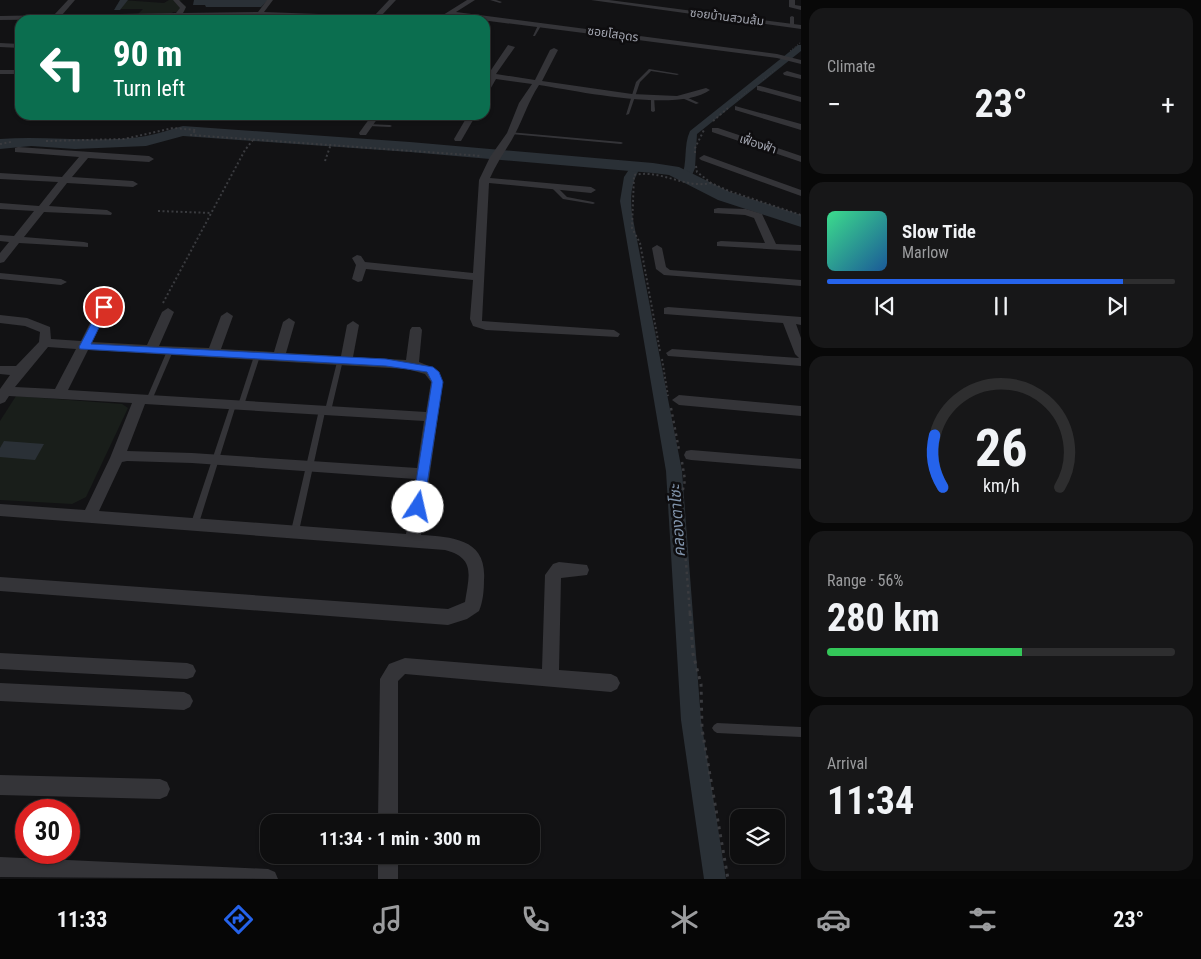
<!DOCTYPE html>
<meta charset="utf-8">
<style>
body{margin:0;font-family:"Roboto Condensed","Noto Sans Thai",sans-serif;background:#171718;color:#f1f3f6;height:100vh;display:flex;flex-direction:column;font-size:19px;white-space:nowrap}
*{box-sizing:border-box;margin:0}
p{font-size:16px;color:#9b9c9e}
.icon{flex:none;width:28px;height:28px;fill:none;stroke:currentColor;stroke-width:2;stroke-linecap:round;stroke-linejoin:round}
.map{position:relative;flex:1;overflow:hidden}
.sheet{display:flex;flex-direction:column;gap:8px;padding:8px;background:#080808;width:400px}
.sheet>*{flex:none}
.hud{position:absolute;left:15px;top:15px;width:475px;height:105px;border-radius:15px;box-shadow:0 1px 4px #0004,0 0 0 1px #2e2e2f;background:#0b6e4f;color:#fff;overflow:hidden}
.fabs{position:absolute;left:730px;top:809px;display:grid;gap:10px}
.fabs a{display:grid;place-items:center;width:55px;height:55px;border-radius:10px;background:#0e0e0f;box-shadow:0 1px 4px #0004,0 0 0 1px #2e2e2f;font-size:25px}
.speed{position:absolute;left:15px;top:799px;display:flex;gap:10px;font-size:25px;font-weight:700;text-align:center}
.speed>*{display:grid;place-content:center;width:65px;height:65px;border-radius:50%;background:#0e0e0f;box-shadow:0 1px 4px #0004,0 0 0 1px #2e2e2f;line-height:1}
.speed .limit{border:8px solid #d22;background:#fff;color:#111}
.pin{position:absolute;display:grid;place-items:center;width:42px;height:42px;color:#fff;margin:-21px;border:2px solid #fff;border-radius:50%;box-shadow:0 1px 5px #0007}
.me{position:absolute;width:55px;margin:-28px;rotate:10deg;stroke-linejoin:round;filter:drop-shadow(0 0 4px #0008)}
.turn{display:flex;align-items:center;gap:18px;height:105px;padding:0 15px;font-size:22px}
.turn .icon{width:65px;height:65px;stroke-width:2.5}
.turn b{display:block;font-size:35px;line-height:42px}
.big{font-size:38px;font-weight:700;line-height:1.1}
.sheet .widget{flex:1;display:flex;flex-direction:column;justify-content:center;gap:8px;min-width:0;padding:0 18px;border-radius:15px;background:#171718}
.sheet .dial{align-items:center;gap:0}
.dial svg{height:130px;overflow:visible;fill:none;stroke:#2e2e2f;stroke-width:7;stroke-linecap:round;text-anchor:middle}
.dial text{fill:#f1f3f6;stroke:none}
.song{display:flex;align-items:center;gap:15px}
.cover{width:60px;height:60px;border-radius:8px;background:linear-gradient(135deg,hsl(150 70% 55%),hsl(210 70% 35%))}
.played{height:5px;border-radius:2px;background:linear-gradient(90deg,#2563eb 85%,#2e2e2f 85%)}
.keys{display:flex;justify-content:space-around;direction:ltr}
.heat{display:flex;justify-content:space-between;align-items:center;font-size:28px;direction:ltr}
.charge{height:8px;border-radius:4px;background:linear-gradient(90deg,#34c759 56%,#2e2e2f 0)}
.trip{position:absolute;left:260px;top:814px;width:280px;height:50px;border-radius:15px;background:#0e0e0f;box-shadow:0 1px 4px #0004,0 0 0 1px #2e2e2f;font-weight:700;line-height:50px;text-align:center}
.dock{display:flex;height:80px;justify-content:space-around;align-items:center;background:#060606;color:#9b9c9e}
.dock .icon{width:35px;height:35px}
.dock .current{color:#2563eb}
.dock b{font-size:22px;color:#f1f3f6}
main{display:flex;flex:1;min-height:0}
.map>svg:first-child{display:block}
.green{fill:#191e1a}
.water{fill:#2a3036}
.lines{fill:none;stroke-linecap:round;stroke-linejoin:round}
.canal{fill:#2a3036;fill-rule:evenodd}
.river{fill:#2a3036;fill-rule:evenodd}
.path-far3{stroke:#3a3b3f;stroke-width:1;stroke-dasharray:1 2;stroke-linecap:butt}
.path-far2{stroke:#3a3b3f;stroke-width:2;stroke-dasharray:2 2.5;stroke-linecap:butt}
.path-far1{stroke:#3a3b3f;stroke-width:2.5;stroke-dasharray:2.5 4;stroke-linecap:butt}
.path{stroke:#3a3b3f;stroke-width:3;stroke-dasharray:3 5;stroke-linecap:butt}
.service{fill:#343438;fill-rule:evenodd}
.minor{fill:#343438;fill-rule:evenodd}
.route{fill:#2563eb;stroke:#184099}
.labels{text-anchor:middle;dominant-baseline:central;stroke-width:5;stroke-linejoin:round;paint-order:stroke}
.far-street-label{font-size:12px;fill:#a5a8b3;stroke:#0e0d0f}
.water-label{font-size:16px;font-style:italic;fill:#8093aa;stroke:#0e0d0f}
</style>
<main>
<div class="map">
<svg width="801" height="879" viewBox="0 0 801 879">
<rect width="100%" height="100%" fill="#121214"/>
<g class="green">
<path d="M122,0L164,3L169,0H184L178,1L186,6L184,12H173L170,15H137L143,9H115Z"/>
<path d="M16,396L122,404L128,408L86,497L72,504L0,500V421Z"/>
</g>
<g class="water">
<path d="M194,0H268L261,7H206L205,5H193Z"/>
<path d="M4,441L44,444L35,460L0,457V448Z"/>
</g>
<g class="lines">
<g class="canal">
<path d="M120,0H128L120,10H114Z"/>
<path d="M798,45H801V51L697,134L695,168L690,180H682L681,178C688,163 683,146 690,131Z"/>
<path d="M636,164L641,167C631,182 630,196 632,214L682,471L701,720L726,879H704L681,720L666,471L620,201L624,177L632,165Z"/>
</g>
<path class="river" d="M183,126L410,142L653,163L679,167L730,192L801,215V227L718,200L669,175L653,173L410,152L183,136L146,146L75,149L31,146L0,149V139C48,135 98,144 146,136C158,134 171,129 183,126Z"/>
<g class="path-far3">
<path d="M790,51L801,42"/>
<path d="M763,80L776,69"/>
<path d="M737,100L750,89"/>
</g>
<g class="path-far2">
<path d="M713,121L728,108"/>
<path d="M46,141L124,139L173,128L196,130L191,135L482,156"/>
<path d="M0,144L11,142"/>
<path d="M695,153V148L704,130"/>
<path d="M325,161L331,144"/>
<path d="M696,166L697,172L711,183L729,191L801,215"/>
<path d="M158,211L211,213"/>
<path d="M163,303L245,150L253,140"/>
<path d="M660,351L640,243L632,228L634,175C661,169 685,189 711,183"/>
<path d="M662,359L668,396"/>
</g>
<g class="path-far1">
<path d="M671,408L679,450"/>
<path d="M682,462L685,480L681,499L690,614"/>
</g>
<path class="path" d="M690,613L693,654L701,684L702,729L728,879"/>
<g class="service">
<path d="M490,0H496L502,2L500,3Z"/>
<path d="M792,16L794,17V26L792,27L790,26V17Z"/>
<path d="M125,18H166L168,19L166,20H124Z"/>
<path d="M539,23L542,24L535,36H533Z"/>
<path d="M649,69L679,74L677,75L651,71L640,82L629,114L626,115L636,82Z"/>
<path d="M651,96L654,97L655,111L653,112L651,111Z"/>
<path d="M682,96H684L699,103L696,104L682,98Z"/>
<path d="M367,124L390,125L392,126L390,127L369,126L367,125Z"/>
<path d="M509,132L621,142L623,143L621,144L511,134H509Z"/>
<path d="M552,186H556L567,197L593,202L595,203L593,204L563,199L552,188Z"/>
<path d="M170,349L173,351L152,400L151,402H147L146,400L167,351Z"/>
<path d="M257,354L260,356L244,405L243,407H239L238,405L254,356Z"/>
<path d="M338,358H342L343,360L331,411L328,413L325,412L299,531L298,533L295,534L292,533L291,531L319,410L322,408L325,410Z"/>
<path d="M231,403H235L236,405L199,523L198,525L195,526L192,525L191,523Z"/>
<path d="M717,723L801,727V737L717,733L714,731L712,728L714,725Z"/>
</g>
<g class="minor">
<path d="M68,0H75L62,15L176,13L180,8L173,0H179L186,7L183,13L258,12L267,0H273L264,12L374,16L389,0H396L381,16L431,18L434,20L284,16L180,18L178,20H171L172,18L0,20V16L54,15Z"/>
<path d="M467,0H475L456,12L777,54L801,60V64L777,58L443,15Z"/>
<path d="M591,0H609L801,25V29Z"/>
<path d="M789,0H795V5L801,6V10L789,7Z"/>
<path d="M0,43L20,44V48L0,47Z"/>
<path d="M508,45L515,47L496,74L535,80L550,50L554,48L558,50L542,81L632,94L677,96L706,88L710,90C679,113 577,91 539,85C528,102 524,117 515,134C507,149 497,162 490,178L591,187L596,190L591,193L489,183L482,321L614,330L620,334L618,337L486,330L473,326L470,319L473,280L366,269L362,281L358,282L352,279L356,265L352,258L357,255L361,256L365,262L473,273L479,180L490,157L507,133L519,103L532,84L496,79L488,93H485V84L489,78L485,77V73H489Z"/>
<path d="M0,70H16L20,72L16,74H0Z"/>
<path d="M787,71L801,75V79L784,75L783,73Z"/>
<path d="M760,86L801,97V102L757,90V86Z"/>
<path d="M735,106L801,124V130L735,110Z"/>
<path d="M372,115H380L366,135H360L359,133Z"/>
<path d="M468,115H476L461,141H455L454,139Z"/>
<path d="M712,128H718L801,156V162L712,132Z"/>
<path d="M18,147L149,156L154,159L149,162L88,158L72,177L133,181L138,184L133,187L67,183L49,206L107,210L112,213L111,215L44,212L24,237L84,242L88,243V247L19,243L4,262L0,263V253L9,242L0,241V235L14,236L34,211L0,209V203L39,206L58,182L0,179V173L62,177L79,157L15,152V148Z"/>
<path d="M704,155L801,190V196L701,160L699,158Z"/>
<path d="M718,208L746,209L762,214L776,244L801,245V251L717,246V242L721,241L765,243L754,218L745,215L714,213V209Z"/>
<path d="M657,245L662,248L666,267L670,270L801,280V286L664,275L656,269L652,248Z"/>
<path d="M0,273L61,279L67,282L61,285L0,279Z"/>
<path d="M104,303L110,307L92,342L147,345L162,312L168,308L174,312L159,346L209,348L221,316L227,312L233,316L221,349L274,352L283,322L289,318L295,322L286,353L341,356L347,325L353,321L359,325L353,357L406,360L410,330L412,327H420L422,330L419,362L434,368L443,382L421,535C453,537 487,539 484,580C484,590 483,602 479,611L467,619L448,625L0,591V577L448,609L465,602C469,576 476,558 445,550L0,516V504L85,510L110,458L132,403L9,396L5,402L0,404V389L10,375L0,374V366H16L39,342L40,332L25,326L0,323V315L27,318L50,327L51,339L81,341L98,307ZM48,347L76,349L55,389L15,387ZM88,350L407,369L425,374L431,382L426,412L68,390ZM145,404L424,421L417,468L192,453L127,451ZM127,461L192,463L415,479L406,534L99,511L122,462Z"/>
<path d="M668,307L801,317V325L796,324L801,338V366L668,356L666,353L672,349L799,358L795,354L783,323L664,314V308Z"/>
<path d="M679,395L801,406V416L679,405L672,400Z"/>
<path d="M691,450L801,459V469L691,460L686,459L684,455L686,451Z"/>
<path d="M559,562L587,565L589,570L587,575L561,578L559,670L611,674L617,677L620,683L617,689L611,692L405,674L398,681V822H378L380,679L389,664L405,658L542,669L545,575L553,564Z"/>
<path d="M0,653L187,663L193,665L196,671L193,677L187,679L0,669Z"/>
<path d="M0,683L184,692L190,695L193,701L190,707L184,710L0,701Z"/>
<path d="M0,775L160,779L167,782L170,789L167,796L160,799L0,795Z"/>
<rect x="378" y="855" width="20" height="24"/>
<path d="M0,857L268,869L275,872L278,879L0,877Z"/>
</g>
</g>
<path class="route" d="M104,304L109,307L91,344L386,359L433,367L439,372L443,382L423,510H414L412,507L432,382L427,372L386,366L80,349L79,347L100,307Z"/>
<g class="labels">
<g class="far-street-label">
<text transform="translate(727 17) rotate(7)">ซอยบ้านสวนส้ม</text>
<text transform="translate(613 34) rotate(8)">ซอยโสอุดร</text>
<text transform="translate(758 144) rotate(18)">เฟื่องฟ้า</text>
</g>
<g class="water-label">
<text transform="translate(677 521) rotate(-94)">คลองตาโซะ</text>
</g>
</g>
</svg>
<div class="fabs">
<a><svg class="icon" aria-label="layers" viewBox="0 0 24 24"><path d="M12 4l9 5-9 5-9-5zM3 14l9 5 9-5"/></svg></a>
</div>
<div class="speed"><div class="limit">30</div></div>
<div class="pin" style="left:104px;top:307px;background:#d93025"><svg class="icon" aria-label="arrive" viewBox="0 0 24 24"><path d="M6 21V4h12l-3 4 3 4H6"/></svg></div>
<svg class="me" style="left:418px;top:507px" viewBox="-20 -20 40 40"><circle r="19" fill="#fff"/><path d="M0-13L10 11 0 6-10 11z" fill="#2563eb"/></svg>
<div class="trip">11:34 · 1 min · 300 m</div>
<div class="hud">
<div class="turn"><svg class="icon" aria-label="left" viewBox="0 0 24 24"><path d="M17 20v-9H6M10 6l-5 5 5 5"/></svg><div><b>90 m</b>Turn left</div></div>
</div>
</div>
<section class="sheet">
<div class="widget"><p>Climate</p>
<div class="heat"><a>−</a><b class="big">23°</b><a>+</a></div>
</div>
<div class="widget">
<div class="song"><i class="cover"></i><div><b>Slow Tide</b><p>Marlow</p></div></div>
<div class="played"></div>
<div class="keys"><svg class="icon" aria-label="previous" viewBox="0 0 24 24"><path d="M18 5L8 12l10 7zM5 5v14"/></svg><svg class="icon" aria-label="pause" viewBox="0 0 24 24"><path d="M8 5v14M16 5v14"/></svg><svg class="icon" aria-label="next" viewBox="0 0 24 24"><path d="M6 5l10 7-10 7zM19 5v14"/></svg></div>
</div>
<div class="widget dial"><svg viewBox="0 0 100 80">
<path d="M14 69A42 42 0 1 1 86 69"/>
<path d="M14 69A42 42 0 0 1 9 37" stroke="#2563eb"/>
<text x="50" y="56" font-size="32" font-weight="700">26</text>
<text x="50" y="72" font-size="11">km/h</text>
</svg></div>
<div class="widget"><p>Range · 56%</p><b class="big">280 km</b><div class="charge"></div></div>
<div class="widget"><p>Arrival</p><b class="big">11:34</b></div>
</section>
</main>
<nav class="dock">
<b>11:33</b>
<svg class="icon current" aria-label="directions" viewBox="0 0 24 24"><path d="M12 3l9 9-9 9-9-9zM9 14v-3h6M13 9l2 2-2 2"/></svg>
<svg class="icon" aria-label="music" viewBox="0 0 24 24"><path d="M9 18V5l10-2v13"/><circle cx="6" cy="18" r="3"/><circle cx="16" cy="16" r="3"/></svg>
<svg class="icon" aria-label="phone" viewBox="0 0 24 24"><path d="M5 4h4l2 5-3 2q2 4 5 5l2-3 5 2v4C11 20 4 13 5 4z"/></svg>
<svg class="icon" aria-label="climate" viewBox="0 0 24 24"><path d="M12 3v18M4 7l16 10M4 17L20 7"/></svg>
<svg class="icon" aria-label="car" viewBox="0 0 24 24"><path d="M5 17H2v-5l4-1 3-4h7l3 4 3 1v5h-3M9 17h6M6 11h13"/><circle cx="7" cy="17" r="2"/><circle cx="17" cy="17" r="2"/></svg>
<svg class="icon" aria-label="filters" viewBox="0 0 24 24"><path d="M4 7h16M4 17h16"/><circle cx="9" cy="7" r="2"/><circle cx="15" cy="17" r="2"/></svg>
<b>23°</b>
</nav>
